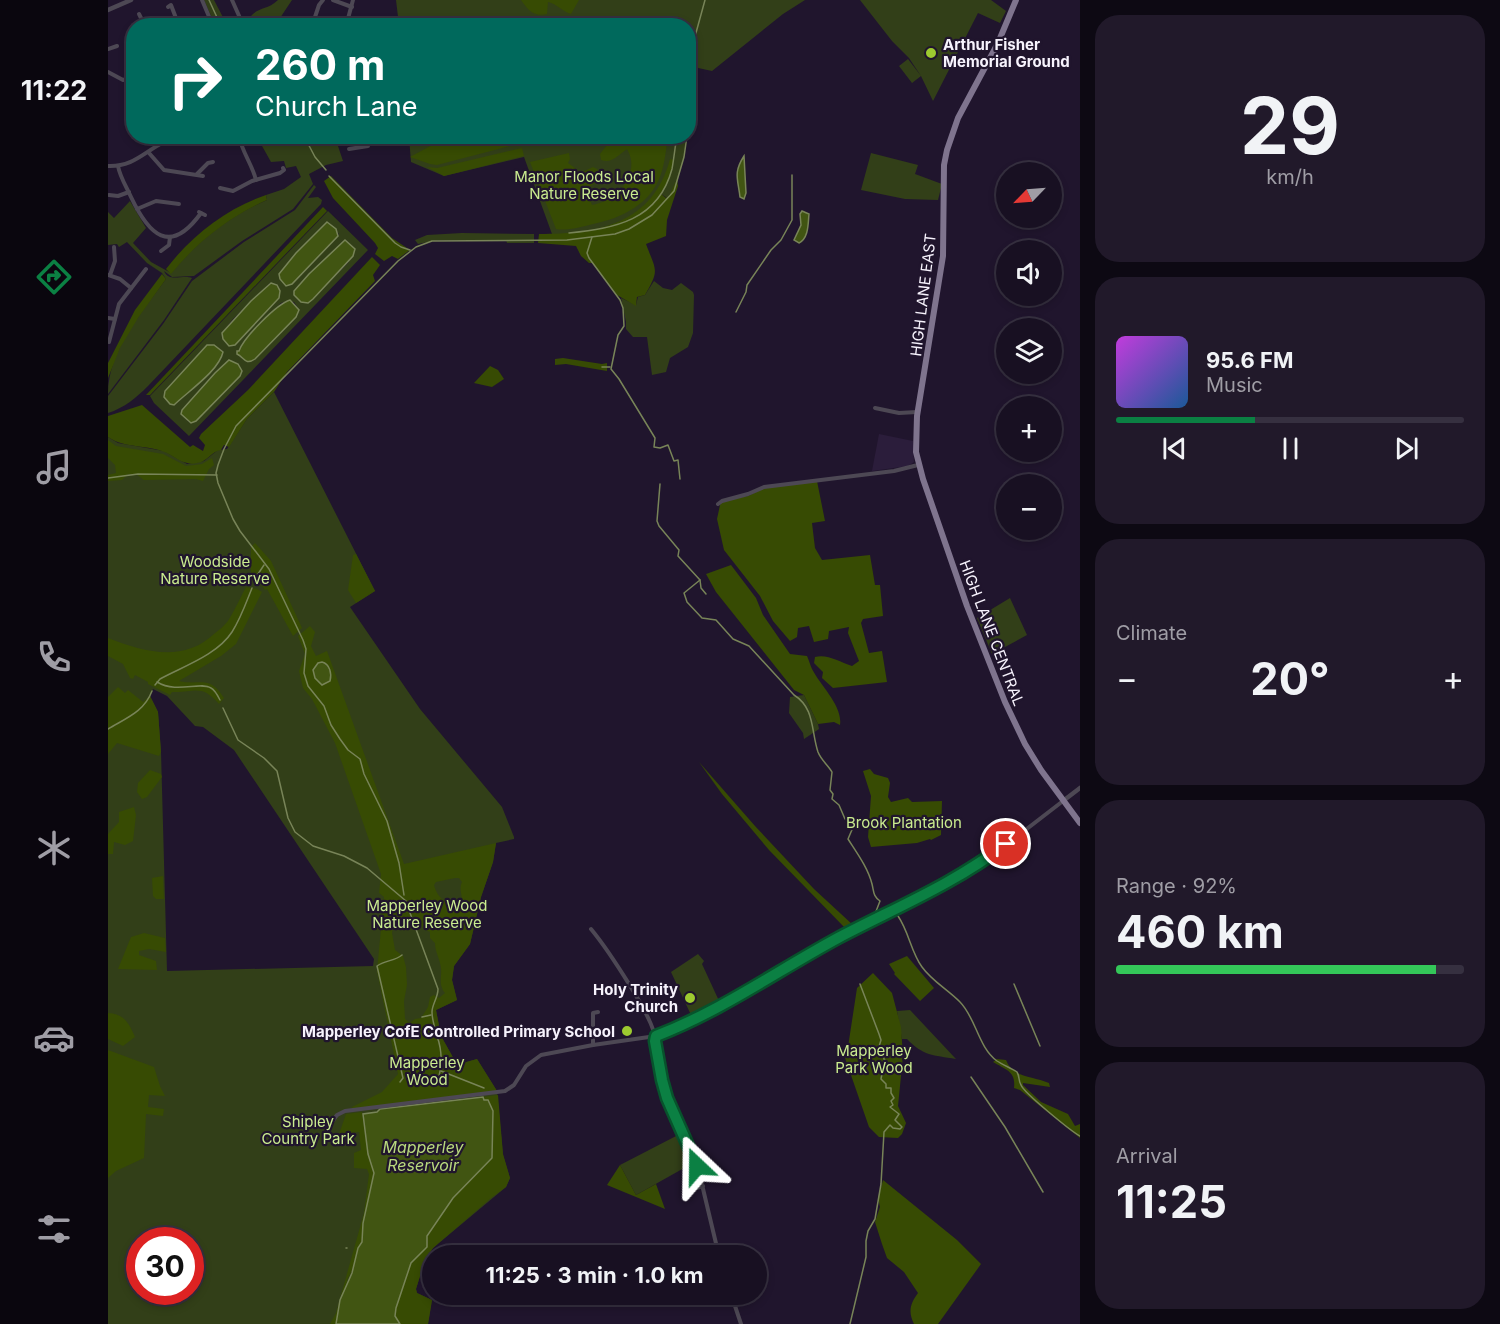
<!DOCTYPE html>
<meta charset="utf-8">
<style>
body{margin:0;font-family:Inter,sans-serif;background:#21192a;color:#f1f3f6;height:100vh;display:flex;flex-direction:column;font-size:22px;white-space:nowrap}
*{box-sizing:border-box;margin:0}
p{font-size:20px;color:#9f9da5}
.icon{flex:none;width:33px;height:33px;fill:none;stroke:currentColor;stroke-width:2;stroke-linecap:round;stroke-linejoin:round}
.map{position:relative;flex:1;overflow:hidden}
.details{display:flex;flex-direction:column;gap:15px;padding:15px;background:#0d0913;width:420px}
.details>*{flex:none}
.banner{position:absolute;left:18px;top:18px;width:570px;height:126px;border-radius:24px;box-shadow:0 3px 9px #0003,0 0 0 2px #363040;background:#00695c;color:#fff;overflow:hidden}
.needle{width:39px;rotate:245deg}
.tools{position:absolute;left:888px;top:162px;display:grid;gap:12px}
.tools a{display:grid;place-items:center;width:66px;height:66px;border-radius:50%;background:#181022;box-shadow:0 3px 9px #0003,0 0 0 2px #363040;font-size:30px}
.speed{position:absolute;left:18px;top:1227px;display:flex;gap:12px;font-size:30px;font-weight:700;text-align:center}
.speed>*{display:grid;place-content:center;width:78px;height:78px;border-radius:50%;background:#181022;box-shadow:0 3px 9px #0003,0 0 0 2px #363040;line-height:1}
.speed .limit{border:9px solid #d22;background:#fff;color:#111}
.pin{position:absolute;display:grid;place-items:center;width:51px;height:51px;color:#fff;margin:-26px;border:3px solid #fff;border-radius:50%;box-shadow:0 2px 6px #0007}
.me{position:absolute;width:66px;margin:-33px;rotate:337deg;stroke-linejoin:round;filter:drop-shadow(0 0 4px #0008)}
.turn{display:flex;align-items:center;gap:21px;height:126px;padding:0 30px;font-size:27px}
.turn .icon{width:78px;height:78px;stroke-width:2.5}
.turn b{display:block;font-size:42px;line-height:51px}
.big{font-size:45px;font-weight:700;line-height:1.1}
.details .card{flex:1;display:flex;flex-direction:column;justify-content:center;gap:9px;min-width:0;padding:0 21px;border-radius:24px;background:#21192a}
.details .dial{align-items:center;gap:0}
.dial b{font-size:78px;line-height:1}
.song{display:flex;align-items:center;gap:18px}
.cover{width:72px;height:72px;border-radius:9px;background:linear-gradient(135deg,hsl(290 70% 55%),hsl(210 70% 35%))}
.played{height:6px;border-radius:3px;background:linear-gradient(90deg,#0b8043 40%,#363040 40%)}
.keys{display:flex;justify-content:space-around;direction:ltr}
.heat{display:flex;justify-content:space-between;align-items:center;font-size:33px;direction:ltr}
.charge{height:9px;border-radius:4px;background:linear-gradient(90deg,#34c759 92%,#363040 0)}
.trip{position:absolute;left:314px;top:1245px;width:345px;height:60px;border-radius:30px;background:#181022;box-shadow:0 3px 9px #0003,0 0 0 2px #363040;font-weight:700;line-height:60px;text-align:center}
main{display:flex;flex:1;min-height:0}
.menu{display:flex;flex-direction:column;width:108px;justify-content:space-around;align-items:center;background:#0a060e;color:#9f9da5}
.menu .icon{width:42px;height:42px}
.menu .current{color:#0b8043}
.menu b{font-size:27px;color:#f1f3f6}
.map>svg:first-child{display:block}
.built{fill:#2b1d3b}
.green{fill:#323f18;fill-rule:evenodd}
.forest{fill:#374b03;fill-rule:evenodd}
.water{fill:#415512;stroke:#788458;stroke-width:1.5}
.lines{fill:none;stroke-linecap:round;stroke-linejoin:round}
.stream{stroke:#788458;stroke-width:1.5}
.minor{stroke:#4d4854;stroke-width:4}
.tertiary{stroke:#4d4854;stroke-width:4.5}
.primary{stroke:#7f748e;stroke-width:6}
.route-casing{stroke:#07532c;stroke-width:15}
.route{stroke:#0b8043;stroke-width:10}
.poi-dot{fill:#9dca30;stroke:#20152d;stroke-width:2}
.labels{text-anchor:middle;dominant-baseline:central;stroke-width:4.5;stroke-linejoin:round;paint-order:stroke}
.poi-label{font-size:15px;font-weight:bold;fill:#f7f3fd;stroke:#20152d;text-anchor:end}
.park-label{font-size:15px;fill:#caec8f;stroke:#20152d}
.street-label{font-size:15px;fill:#f7f3fd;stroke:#20152d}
.water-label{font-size:16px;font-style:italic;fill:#b8d97d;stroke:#20152d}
</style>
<main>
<nav class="menu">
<b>11:22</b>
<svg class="icon current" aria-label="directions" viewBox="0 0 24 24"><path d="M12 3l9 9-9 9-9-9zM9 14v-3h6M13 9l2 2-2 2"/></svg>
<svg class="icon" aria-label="music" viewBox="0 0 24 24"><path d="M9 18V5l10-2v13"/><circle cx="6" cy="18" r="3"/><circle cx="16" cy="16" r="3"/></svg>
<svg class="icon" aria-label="phone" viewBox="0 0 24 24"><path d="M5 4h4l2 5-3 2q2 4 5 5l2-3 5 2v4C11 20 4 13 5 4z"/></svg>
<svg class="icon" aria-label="climate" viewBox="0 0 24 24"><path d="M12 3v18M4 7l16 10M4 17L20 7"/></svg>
<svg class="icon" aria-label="car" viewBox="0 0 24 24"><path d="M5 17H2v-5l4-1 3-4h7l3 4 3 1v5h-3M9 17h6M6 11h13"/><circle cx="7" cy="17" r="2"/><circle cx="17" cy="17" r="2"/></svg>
<svg class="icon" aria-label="filters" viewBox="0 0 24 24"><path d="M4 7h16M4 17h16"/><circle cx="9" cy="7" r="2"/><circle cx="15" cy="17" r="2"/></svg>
</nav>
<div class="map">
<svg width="972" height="1324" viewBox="0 0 972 1324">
<rect width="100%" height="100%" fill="#20152d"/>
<path class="built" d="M771,434L805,441L806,462L800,466L764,471Z"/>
<g class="green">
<path d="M96,0H106L119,25H107Z"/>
<path d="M170,0H184L172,18L170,25H137C148,4 156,13 170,0Z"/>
<path d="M288,0H697L675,14L604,71L581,66L580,26L291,25Z"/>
<path d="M752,0H883L898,11L892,23L870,13L825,101L813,76L804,83L791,66L800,59L813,76L801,58L784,41Z"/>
<path d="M149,137H227L235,161L218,165L201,174L205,184L185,209L134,241L86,276L64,277L56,271C61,283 75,274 84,278L56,320L0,394C0,351 34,312 58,279L54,273L39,263L19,242L11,247L9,244L0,245V212L6,218L22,201L38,228L25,243L43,262L63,273C90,241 120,217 159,200L158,195L176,189L193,177L188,166L178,168L176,161L163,162Z"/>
<path d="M301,137H579C576,156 572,183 559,198L553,194L562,177H559C535,224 493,235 444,234L416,157L336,176L303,162Z"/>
<path d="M763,153L810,165L807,174L834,184L830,200L797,199L753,190Z"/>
<path d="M206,185L208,187L200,198L210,197L214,200L213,204L40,386C28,398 16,408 0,413V396L55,324L84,281L136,242L187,210Z"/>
<path d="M220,211L260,250L81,436L46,403L42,396ZM219,222L231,234L181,285H178L171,274L188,253ZM237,240L247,250L240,263L202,301L197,303L189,298L188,291L191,286ZM162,283L169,286L172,292L147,324L127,345H121L115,339L114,333L125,319ZM179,301L186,302L190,308L188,317L147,359L132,357L129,351H131L133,346L173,303ZM99,345L112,349L115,354L112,361L74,398L62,403L57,393L58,391ZM121,361L130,364L134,371L132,376L88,420L81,422L73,412L107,373Z"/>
<path d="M354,233L426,234V243H399L398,240H330L310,244L307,240L319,235Z"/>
<path d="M546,281L555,288L564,290L573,283L585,292L586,295L585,333L580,347L562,358L558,372L544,375L539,337H525L518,329V322L513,298L528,305L530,297L537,295Z"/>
<path d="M166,392L267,591L242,607L312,709L394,807L406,837V839L388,843L385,862L373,897L362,944L346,966L344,980L349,1000L328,1010L333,1036L347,1061L355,1063L369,1059L389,1091L395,1155L402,1178L398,1187L325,1248L317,1260L308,1289L309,1293L324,1300L320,1324H0V437L10,443L56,451L79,464L96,461L110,450L119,449L139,419ZM45,689L59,696L87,726L95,727L126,750L266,959L265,966L59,971L53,752L50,712L42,696ZM32,1240H82V1292H32Z"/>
<path d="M902,598L919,635L884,654L869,618Z"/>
<path d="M696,695L710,724L711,729L696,739L695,733L681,713L682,697Z"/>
<path d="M590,954L596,961L594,964L612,1003L589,1016L583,1015L563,972Z"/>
<path d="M802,1010L848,1059C825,1055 815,1056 799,1039H794L789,1011Z"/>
<path d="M572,1134L585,1163L528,1195L512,1165Z"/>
</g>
<g class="forest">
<path d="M413,0H471L463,14C454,11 449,4 440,2L439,14C425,17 420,10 413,0Z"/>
<path d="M339,137H410L413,143L329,165L322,164L302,157Z"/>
<path d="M511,137H560C558,149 557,162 553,174C543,204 514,218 485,224C473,227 459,231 448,229L422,162L461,153L462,159L460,163L467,168L470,174L485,167L489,169L493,176C490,184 482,183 479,192L484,205C508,201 534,174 519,149C510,155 504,164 493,160L492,154L499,145Z"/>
<path d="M414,148L416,156L336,176L319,167L329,168Z"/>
<path d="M562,159L566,160L562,177L553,194L558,198L561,196L569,179L570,186L559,220L558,236L538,244C548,271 552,269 537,295L529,297L528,306L509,295L485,263H481L473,256L468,246L430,243L431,234C490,234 545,224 562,159Z"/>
<path d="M223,176L284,238L302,250L290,259L284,256L276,261L267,254L270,248L267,243L225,198L216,181Z"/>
<path d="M158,195L159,200C121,217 90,241 63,274L58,269C83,236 119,208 158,195Z"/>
<path d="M215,207L219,211L42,395H38Z"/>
<path d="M264,257L272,265L265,275L267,281L179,372L166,392L139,419L121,447L116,445L113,450C104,451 99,462 89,463C77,466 69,458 59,453C40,444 17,449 0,437V416L34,405L82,447L85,445L95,451L97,445L91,438L93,434L140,390Z"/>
<path d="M54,274L58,279L30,318L12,348L0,378V363L27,310Z"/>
<path d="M455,358L494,364L499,363V371L458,364L447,365V359Z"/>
<path d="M382,366L390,370L396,379L384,387L366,383Z"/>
<path d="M0,440L8,446L55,454L78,466L94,464L104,458L106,465L101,469L95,481L88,479L36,480L28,474H20L14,480L0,481V475L8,473L7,465L0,458Z"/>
<path d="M709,481L717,521L704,523L707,548L714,560L762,555L767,585H772L775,616L755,619L753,623L761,653L774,651L779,682L725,688L714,678L715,672L706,663L707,657C720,654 731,662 744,666L751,661L740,633L741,627L721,631L720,639L706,642L701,626L690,628L689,637L682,641L665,621L652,596L616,550L609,519L612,505L614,501L640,496L656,488Z"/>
<path d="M147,543L163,561L194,628L185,636L159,589L157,590L150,579L143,573V547Z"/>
<path d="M248,554L267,591L248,603L240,590L245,555Z"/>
<path d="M623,565L648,598L655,615L682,654L699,656C701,660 702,665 704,669C712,685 735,706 732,725L726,722L710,724L696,695L686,690L608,592L598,574Z"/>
<path d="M138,587L149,589L154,592L128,644L113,656L71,681C92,686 101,674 116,698L111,704C93,683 87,693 64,692L62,695L40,684V682L27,675L25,679L22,678L15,664L0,656V638C36,652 75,663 106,634C111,630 116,626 120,621C127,610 132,598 138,587Z"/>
<path d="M202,626L207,632L203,646L208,656L219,651L296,864L388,843L385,862L373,897L362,944L346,966L344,980L349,1000L328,1010L333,1036L347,1061L355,1063L369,1059L389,1091L244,1109V1107L274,1092L290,1074L269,971L276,897L271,893L273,874L227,743L204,699L195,688L191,671L197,654L190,636ZM347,878H351L354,882C350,890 356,897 353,904C339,904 330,900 326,885L328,882ZM307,916L316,929L322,932V938L327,943C327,952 332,959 333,968C334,978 330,984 337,993L331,998L326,995L322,997L320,1007L313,1018L307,1019L302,1023L297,1019L296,1001L299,985L298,967L295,956L287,950L284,933L285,926Z"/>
<path d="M10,687L17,693L20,690L35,702L42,696L50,712L53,752L51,756L9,743L0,754V697Z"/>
<path d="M591,762L647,826L706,889L745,925L737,928L661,850L614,794Z"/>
<path d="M762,769L766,774L780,778L782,783L780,797L783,802L800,798L804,802L834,801L833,835L823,840L822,839L809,843L763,847L760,837L763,796L755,771Z"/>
<path d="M42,770L53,774L54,777L39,797L34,799L29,792L30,783Z"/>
<path d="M26,807L28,815L25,841L17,845L6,842L5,854H0V834L11,822V812Z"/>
<path d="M55,876L56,899H48L45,896L44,878Z"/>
<path d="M36,933L57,938L58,952L41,949L31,951V955L48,961L49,970L10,969L23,937Z"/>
<path d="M799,956L826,988L812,1001L786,974L787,973L781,964Z"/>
<path d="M765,973L784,993L793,1027L795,1056L790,1106L798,1123L794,1134L790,1138L771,1137L761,1127L736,1055L740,1047L749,988Z"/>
<path d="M0,1013C16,1014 21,1023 27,1037L15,1046L0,1039Z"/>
<path d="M0,1050L46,1067L52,1086L57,1096L41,1095L40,1107L56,1109L55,1116L38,1114L36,1158L8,1171L0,1178Z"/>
<path d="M889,1059L898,1060C905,1078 925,1076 941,1083L942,1087L915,1083V1085L933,1102L960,1114L967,1126L972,1124V1138L912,1090L906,1088C908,1071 898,1070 885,1062Z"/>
<path d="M390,1095L395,1154L402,1178L398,1187L383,1198L325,1248L317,1260L308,1289L309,1293L324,1300L320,1324H292L287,1316L288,1308L303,1263L320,1243L319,1236L345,1198L384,1158L379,1101L376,1100L375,1097Z"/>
<path d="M254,1112L260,1154L266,1173L255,1223L254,1242C246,1252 248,1267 240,1278L229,1322L228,1324H222L228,1313L256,1213L261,1174L259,1169L246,1168V1153L253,1150L251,1132L231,1134L238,1114Z"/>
<path d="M512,1165L528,1195L548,1184L557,1209L499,1185Z"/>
<path d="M775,1180L849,1240L873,1264L830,1324H806C800,1312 802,1304 810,1293L796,1272L779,1258L774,1244L767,1222L772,1207L770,1198Z"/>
</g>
<g class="water">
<path d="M636,156L638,193L636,199L632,197C630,179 625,173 636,156Z"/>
<path d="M694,211L701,214C700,223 701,238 691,243L686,240L693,225L692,214Z"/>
<path d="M219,222L228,229L230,236L184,284L178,286L172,279L171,274L188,253Z"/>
<path d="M237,240L247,249L245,256L205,299L200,303L193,302L186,295V291L201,274Z"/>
<path d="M163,283L169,285L172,291L171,298L127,345L121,346L115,339L114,333L143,301Z"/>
<path d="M182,300L191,310L188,317L147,359C137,366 136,357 129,354V351H131C136,337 169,304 182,300Z"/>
<path d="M99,345H106L115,352C111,371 79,392 66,405L62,404L56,397L57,391Z"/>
<path d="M121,360L130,364L134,371L132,376L88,421L83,423L73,414L74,410L107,373Z"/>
<path d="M214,662C222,664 224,674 222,681L214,685L207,678L205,670L210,663Z"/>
<path d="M375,1097L376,1100H380L385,1111L384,1158L345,1198L319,1236V1247L303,1263L288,1308L287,1316L292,1324H228L232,1300L244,1273L250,1248L254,1242L255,1223L266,1173L260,1154L255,1114L269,1112L272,1109Z"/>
</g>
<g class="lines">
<g class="stream">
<path d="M101,0L113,26"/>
<path d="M580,111L584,80L583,51L597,0"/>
<path d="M196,136L207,157L218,170"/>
<path d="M221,176L287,243L293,247L302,250"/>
<path d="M461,233C507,228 550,221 564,169C566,158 567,147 569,136"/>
<path d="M484,237L479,253L481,258L512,300L515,308L516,326L510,335L503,369L511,379L547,438L546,447L552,448L560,445L566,461L570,460L572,479"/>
<path d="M628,312L638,292L639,285L663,250L673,240L684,220V175"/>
<path d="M494,367H502"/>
<path d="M0,478L30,474L109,475"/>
<path d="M552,484L549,521L551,526L571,550L570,556L592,580L593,588L598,594"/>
<path d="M148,577L156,565"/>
<path d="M592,580L576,593L579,602L594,618L608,620L625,639L641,646L686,695C707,708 703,731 710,752C713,760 720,765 724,772L722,790L725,794L724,799L731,805L737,819L746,825L740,839C749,853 760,868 764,884C766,892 765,896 772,901L767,914"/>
<path d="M49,682C69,694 92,681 103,688C107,690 110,696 112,700"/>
<path d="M47,685L52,679C76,666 109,655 124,632C133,618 138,603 144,588"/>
<path d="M115,708L130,740L156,758L169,771L180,818L187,832L205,846L236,856L259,868L298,901"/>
<path d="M0,729C18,718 36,712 44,691"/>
<path d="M296,895L291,863L279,821L256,774L252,759L240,750L232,739L223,725L216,706L200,686L196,673L198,649L195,640L161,569L132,531L125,519L110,483L108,473L110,465L116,449L128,426L290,261L308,247L324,241L459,240L507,234L521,229L544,215L566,191L576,157L579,136"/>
<path d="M298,902L330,989C330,998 324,1004 324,1012C324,1020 327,1028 329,1036C335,1053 334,1067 329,1084"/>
<path d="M790,916C801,932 803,952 814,967C824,981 839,989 852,1002C868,1018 870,1047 889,1061C895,1065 903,1068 909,1072C912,1077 910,1080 913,1085C916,1093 964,1132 972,1136"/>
<path d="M906,984L932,1046"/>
<path d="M314,1017L323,1015"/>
<path d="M333,1071L376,1088"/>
<path d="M863,1077L897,1127L935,1192"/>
<path d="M292,1082L295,1078L269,966C278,960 287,961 294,955"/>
<path d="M238,1248H239"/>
<path d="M742,1324L758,1257V1241L760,1231L767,1219L773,1184L776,1132L782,1125L785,1128L792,1129L794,1127L787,1120L791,1114L782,1107L785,1105L783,1101L786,1098L783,1093V1088H778V1084L773,1079L774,1074L780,1064L776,1059L775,1053L770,1050L773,1040L771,1034L752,984"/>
</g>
<g class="minor">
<path d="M94,0L105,26"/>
<path d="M124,0L132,18"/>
<path d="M225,0L244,7"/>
<path d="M60,7L63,5L71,26"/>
<path d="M31,14L37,26"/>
<path d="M270,20H276"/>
<path d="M178,23L189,26"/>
<path d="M204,26L211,5L215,0"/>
<path d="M238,26L245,0"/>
<path d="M0,49L9,46"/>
<path d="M0,72L15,80L26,77"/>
<path d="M19,105L24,111"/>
<path d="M24,125L23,112L26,109"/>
<path d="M131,136C134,152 144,164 148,180"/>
<path d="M251,136L253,147"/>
<path d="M276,141L291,137"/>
<path d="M241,149L260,146"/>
<path d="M41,153L56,170L95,176"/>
<path d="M0,166C25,167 36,152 56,142C62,140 68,138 74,136"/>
<path d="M10,166C12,177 18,186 23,197C41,235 62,256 93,213"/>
<path d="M89,174L100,163L105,162"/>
<path d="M112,188L125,191L144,181L172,173L176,170L175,168"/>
<path d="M1,195L10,196L21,192"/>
<path d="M29,209L48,201L71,204"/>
<path d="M91,212L97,215"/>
<path d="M53,251L61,245L62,237"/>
<path d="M0,275L12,279L23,288"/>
<path d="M2,275L7,261L6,247"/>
<path d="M0,318L7,319"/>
<path d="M1,342L11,304L38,269"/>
<path d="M767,408L791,413L809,412"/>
<path d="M610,504L614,501L640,494L656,487L786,471L810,465"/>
<path d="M483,929C497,946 550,1023 547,1041L554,1080L563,1109L591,1172L611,1256"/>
<path d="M485,1045V1013L490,1012"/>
<path d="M223,1123L229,1115L237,1111L397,1091L406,1085L418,1066L433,1055L485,1045L548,1036L585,1020L651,985L730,938L849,879L890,851L955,801"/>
<path d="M578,1191L595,1186"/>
<path d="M623,1294L633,1324"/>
</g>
<g class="tertiary">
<path d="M0,10L23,0"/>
<path d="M955,801L972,788"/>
</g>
<path class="primary" d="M908,0L890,43L850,118L839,150L836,165L835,256L809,416L808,452L815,479L859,606L897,702L917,744L933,770L972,823"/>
</g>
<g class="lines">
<defs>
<path id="route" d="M589,1166L559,1098L554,1080L547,1041L548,1036C613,1011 669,971 730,938C787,908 846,884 898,844"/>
</defs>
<use href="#route" class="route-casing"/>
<use href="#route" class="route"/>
</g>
<g class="poi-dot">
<circle cx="823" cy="53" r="6"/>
<circle cx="582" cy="998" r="6"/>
<circle cx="519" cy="1031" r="6"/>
</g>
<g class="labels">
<g class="poi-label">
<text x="835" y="44" text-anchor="start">Arthur Fisher<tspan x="835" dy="17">Memorial Ground</tspan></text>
<text x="570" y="989">Holy Trinity<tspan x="570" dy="17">Church</tspan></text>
<text x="507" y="1031">Mapperley CofE Controlled Primary School</text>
</g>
<g class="park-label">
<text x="476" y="176">Manor Floods Local<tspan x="476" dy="17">Nature Reserve</tspan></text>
<text x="107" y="561">Woodside<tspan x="107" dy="17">Nature Reserve</tspan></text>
<text x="796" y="822">Brook Plantation</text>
<text x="319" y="905">Mapperley Wood<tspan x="319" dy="17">Nature Reserve</tspan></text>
<text x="766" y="1050">Mapperley<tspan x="766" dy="17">Park Wood</tspan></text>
<text x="319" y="1062">Mapperley<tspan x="319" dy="17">Wood</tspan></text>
<text x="200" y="1121">Shipley<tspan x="200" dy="17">Country Park</tspan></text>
</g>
<g class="street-label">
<text transform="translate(815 295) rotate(-83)">HIGH LANE EAST</text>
<text transform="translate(884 633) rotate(69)">HIGH LANE CENTRAL</text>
</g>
<g class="water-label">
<text x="315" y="1147">Mapperley<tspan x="315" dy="18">Reservoir</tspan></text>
</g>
</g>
</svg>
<div class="tools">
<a><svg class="needle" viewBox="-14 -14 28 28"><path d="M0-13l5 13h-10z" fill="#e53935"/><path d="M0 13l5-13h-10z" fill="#9f9da5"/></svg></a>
<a><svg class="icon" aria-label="sound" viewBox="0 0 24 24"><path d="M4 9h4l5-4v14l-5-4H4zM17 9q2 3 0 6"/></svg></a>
<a><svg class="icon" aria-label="layers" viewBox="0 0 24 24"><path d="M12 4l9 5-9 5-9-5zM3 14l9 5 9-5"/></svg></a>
<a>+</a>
<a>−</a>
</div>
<div class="speed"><div class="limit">30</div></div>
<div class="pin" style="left:898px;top:844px;background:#d93025"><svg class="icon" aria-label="arrive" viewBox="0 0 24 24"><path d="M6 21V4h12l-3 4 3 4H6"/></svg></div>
<svg class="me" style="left:589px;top:1166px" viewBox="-20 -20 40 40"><path d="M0-17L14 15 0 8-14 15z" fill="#0b8043" stroke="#fff" stroke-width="4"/></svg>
<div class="trip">11:25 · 3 min · 1.0 km</div>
<div class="banner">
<div class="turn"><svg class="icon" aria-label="right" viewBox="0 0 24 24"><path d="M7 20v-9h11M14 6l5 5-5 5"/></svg><div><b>260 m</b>Church Lane</div></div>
</div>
</div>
<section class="details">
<div class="card dial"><b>29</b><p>km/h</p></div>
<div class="card">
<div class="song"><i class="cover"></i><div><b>95.6 FM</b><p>Music</p></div></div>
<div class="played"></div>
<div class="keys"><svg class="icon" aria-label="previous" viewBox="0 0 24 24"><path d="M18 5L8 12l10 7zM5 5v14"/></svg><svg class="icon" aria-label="pause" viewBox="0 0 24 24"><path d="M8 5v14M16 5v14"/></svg><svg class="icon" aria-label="next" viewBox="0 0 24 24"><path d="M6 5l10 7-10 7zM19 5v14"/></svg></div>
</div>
<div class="card"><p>Climate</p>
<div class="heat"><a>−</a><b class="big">20°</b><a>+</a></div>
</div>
<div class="card"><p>Range · 92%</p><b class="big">460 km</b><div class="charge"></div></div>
<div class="card"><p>Arrival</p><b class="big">11:25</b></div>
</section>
</main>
